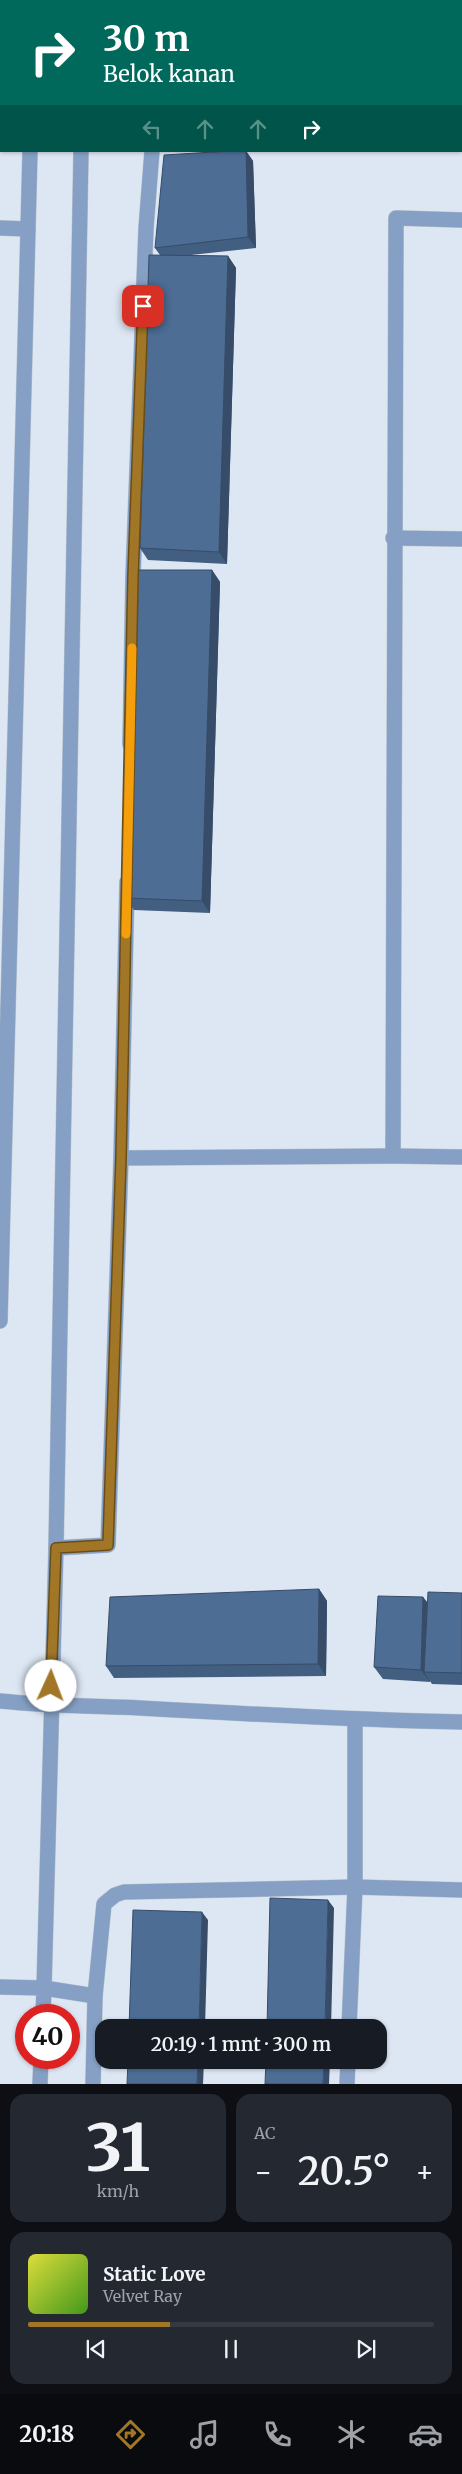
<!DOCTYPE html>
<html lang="id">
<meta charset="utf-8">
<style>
body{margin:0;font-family:Merriweather,serif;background:#242831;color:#f1f3f6;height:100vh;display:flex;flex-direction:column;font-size:19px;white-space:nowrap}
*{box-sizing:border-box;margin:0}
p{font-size:16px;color:#9ea1a6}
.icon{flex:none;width:28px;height:28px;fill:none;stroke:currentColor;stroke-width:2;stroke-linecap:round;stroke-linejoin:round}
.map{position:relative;height:2084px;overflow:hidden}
.panel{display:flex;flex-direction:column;gap:10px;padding:10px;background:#0d0f14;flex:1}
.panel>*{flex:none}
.hud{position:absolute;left:0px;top:0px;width:462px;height:152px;box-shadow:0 1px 4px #0004;background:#00695c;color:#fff;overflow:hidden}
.speed{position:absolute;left:15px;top:2004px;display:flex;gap:10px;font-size:25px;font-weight:700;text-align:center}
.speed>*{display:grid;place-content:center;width:65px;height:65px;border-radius:50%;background:#171b24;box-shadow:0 1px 4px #0004;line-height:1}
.speed .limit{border:8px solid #d22;background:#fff;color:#111}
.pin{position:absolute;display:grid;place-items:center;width:42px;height:42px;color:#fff;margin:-21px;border-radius:10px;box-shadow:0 2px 8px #0006}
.me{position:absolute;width:55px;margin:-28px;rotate:2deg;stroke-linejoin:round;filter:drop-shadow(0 0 4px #0008)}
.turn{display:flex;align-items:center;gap:18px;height:105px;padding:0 20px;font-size:22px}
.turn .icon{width:65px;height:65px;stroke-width:2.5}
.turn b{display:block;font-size:35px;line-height:42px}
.lanes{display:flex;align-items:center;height:48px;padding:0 20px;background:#0003;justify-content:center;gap:25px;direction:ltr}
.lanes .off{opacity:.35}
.big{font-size:38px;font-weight:600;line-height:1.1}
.panel .card{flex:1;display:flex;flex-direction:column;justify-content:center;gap:8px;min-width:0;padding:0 18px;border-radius:15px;background:#242831}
.panel .dial{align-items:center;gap:0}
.dial b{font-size:65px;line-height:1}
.song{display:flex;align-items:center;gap:15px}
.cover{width:60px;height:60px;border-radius:8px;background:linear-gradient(135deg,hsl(60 70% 55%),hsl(100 70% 35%))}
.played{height:5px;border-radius:2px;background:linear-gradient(90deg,#a17727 35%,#363941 35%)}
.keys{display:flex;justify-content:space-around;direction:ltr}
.heat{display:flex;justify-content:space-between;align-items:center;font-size:28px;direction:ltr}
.panel .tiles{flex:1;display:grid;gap:10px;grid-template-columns:1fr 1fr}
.card:last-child{grid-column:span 2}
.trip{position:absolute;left:95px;top:2019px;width:292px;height:50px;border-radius:15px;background:#171b24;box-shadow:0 1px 4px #0004;font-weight:600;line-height:50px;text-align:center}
.menu{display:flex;height:80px;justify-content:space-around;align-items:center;background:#090b0e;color:#9ea1a6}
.menu .icon{width:35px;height:35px}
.menu .selected{color:#a17727}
.menu b{font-size:22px;color:#f1f3f6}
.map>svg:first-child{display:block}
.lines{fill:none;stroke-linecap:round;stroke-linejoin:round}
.minor-casing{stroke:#bbc4cf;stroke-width:16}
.minor{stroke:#85a0c4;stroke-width:15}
.wall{fill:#425e80}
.shaded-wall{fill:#364c68}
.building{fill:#4d6d95;stroke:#364c68}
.route-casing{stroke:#694d19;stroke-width:12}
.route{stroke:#a17727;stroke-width:9}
.slow{stroke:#f59e0b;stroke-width:9}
</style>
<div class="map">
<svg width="462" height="2084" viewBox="0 0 462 2084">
<rect width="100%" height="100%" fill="#dde7f4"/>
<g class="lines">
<defs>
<g id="minor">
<path d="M33,1V0"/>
<path d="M85,1L86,0"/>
<path d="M81,151L56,1548L44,1988L95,1996"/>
<path d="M0,228L28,229"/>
<path d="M393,538L462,539"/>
<path d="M130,744L133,576L146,228L152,151"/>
<path d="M393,1156L396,218L462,220"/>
<path d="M121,1158L393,1156L462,1157"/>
<path d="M0,1321L30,151"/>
<path d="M56,1548L108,1545L121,1158L127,882"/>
<path d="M0,1701C47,1706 93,1706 140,1708C247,1714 354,1720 462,1722"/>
<path d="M0,1987L44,1988L43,2015"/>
<path d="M349,2028L355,1887V1720"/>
<path d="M40,2084L41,2058"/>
<path d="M93,2084L95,1996L104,1904L115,1895L124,1892L355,1887L462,1890"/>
<path d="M347,2084L348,2060"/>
</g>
</defs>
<use href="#minor" class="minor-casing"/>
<use href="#minor" class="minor"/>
</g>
<g class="wall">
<path d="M230,151H246L253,161L256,248L191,255L228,256L236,268L227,564L148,560L140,548L160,255L155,248Z"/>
<path d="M212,570L220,582L210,913L134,910L125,898Z"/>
<path d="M319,1589L327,1601L326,1676L114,1678L106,1666Z"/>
<path d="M462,1593V1685L432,1684L430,1681V1682L383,1679L374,1667L423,1597L428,1603Z"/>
</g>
<g class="shaded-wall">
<path d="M246,151L253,161L256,248L248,237Z"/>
<path d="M228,256L236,268L227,564L219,552Z"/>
<path d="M212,570L220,582L210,913L202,901Z"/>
<path d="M319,1589L327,1601L326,1676L318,1664Z"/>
<path d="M423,1597L431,1609L424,1672L430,1682L421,1670Z"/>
<path d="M328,1900L334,1908L331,2028H325Z"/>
<path d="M202,1912L208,1920L205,2028H199Z"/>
<path d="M198,2060H204L203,2084H197Z"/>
<path d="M324,2060H330L329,2084H323Z"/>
</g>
<g class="building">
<path d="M230,151H246L248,237L155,248L164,155Z"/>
<path d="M149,255L228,256L219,552L140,548Z"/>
<path d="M135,570H212L202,901L125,898Z"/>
<path d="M319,1589L318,1664L106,1666L110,1597Z"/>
<path d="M428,1592L462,1593V1673L424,1672Z"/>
<path d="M378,1596L423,1597L421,1670L374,1667Z"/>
<path d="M270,1898L328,1900L325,2028H267Z"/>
<path d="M133,1910L202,1912L199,2028H129Z"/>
<path d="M128,2060H198L197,2084H127Z"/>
<path d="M266,2060H324L323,2084H265Z"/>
</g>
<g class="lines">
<defs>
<path id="route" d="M51,1686L56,1548L108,1545L121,1158L133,576L143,306"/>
</defs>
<use href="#route" class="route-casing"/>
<use href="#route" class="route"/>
<path class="slow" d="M126,934L132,648"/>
</g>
</svg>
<div class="speed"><div class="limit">40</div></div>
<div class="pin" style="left:143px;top:306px;background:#d93025"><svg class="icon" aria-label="arrive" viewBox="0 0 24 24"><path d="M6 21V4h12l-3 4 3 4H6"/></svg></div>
<svg class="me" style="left:51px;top:1686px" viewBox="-20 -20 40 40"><circle r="19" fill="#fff"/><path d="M0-13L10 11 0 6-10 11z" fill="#a17727"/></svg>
<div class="trip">20:19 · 1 mnt · 300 m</div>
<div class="hud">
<div class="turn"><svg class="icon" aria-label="right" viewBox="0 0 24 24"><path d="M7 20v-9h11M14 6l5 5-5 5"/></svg><div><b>30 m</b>Belok kanan</div></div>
<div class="lanes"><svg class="icon off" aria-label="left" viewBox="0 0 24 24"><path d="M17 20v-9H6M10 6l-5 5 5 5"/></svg><svg class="icon off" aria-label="ahead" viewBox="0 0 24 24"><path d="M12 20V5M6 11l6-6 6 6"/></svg><svg class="icon off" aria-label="ahead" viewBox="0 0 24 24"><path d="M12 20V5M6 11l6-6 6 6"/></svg><svg class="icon" aria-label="right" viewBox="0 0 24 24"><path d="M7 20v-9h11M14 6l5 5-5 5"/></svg></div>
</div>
</div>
<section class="panel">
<div class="tiles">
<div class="card dial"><b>31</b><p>km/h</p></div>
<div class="card"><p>AC</p>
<div class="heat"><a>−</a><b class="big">20.5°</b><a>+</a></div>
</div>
<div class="card">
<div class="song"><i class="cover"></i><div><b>Static Love</b><p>Velvet Ray</p></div></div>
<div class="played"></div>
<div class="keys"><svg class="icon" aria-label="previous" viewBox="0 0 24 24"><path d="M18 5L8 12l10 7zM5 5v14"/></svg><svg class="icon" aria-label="pause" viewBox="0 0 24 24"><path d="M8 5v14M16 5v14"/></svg><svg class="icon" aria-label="next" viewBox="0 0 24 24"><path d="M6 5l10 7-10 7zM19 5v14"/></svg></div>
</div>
</div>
</section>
<nav class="menu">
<b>20:18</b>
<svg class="icon selected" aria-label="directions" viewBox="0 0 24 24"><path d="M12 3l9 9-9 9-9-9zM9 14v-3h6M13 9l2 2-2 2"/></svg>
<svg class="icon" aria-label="music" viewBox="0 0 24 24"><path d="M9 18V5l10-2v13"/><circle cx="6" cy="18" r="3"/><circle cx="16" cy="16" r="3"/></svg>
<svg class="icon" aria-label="phone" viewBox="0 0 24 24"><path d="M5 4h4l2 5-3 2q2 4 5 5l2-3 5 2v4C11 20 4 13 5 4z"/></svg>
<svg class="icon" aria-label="climate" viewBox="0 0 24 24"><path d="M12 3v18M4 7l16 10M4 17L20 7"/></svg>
<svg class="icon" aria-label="car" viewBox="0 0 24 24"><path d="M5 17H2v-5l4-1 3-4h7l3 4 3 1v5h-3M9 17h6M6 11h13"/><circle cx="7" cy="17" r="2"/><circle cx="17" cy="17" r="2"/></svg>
</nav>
